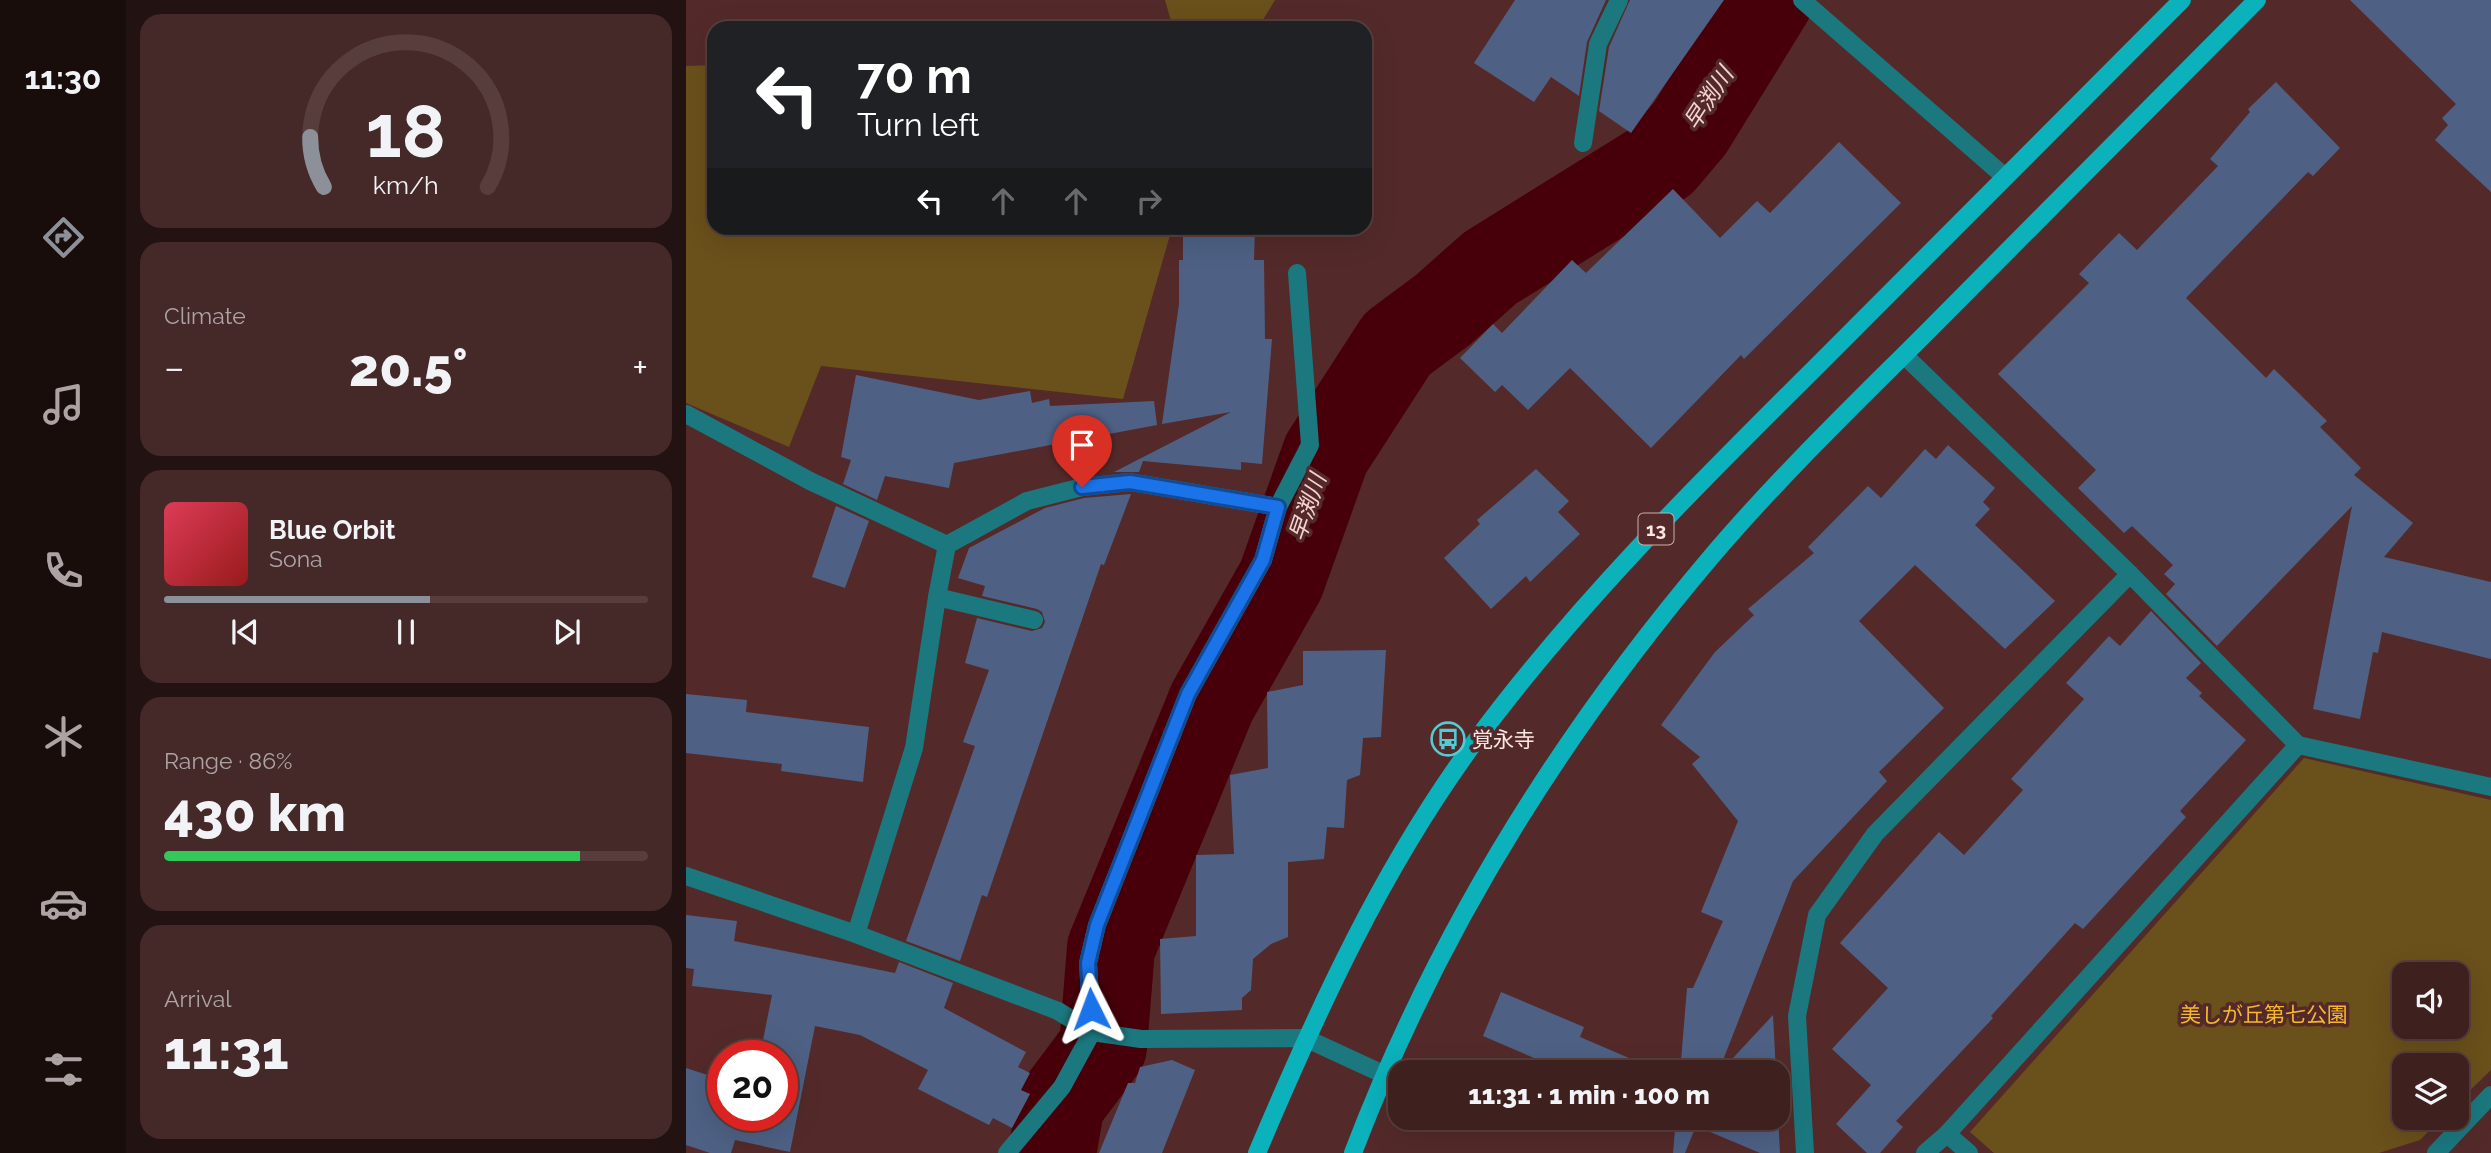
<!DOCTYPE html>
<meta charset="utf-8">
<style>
body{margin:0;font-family:Raleway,"Noto Sans JP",sans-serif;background:#452828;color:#f1f3f6;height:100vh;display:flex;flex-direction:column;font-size:26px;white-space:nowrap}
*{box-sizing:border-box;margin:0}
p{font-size:23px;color:#ada3a4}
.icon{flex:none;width:38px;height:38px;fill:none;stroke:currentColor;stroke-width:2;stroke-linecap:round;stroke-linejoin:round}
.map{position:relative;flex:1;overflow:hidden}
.sheet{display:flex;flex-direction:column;gap:14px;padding:14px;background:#221211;width:560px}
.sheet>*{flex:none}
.banner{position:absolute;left:21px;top:21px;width:665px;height:214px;border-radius:21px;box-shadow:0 7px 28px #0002,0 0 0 2px #573e3d;background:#202124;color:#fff;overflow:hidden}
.fabs{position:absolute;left:1706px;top:962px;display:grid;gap:14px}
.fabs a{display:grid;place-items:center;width:77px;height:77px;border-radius:14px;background:#3e201f;box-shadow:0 7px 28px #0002,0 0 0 2px #573e3d;font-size:35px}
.speed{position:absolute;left:21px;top:1040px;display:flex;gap:14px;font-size:35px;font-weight:700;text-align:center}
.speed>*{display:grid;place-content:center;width:91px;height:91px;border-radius:50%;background:#3e201f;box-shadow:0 7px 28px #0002,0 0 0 2px #573e3d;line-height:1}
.speed .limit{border:10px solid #d22;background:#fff;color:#111}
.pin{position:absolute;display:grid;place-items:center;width:60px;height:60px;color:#fff;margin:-72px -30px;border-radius:50% 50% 50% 0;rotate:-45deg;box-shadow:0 0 7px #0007}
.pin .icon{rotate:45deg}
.me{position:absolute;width:77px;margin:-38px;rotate:357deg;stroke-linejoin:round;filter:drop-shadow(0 0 5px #0008)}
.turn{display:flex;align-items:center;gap:24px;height:147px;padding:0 35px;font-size:32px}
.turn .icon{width:91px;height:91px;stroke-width:2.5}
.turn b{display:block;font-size:49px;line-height:60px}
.lanes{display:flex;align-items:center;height:66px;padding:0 35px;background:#0003;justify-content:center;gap:35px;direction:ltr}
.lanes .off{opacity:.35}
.big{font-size:52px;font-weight:800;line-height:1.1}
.sheet .card{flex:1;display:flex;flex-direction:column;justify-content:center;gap:10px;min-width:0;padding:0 24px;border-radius:21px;background:#452828}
.sheet .dial{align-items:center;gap:0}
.dial svg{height:182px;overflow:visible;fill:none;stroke:#573e3d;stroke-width:7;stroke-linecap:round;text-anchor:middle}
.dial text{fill:#f1f3f6;stroke:none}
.song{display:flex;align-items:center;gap:21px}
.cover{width:84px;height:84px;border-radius:10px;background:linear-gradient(135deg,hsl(350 70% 55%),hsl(0 70% 35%))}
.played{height:7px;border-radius:4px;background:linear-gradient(90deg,#8c9099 55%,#573e3d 55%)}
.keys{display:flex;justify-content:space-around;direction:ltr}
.heat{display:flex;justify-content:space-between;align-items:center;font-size:38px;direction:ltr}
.charge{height:10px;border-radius:5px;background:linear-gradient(90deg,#34c759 86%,#573e3d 0)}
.trip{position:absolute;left:702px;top:1060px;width:402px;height:70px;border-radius:21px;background:#3e201f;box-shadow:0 7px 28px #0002,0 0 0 2px #573e3d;font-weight:800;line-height:70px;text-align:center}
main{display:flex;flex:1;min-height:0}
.tabs{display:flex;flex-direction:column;width:126px;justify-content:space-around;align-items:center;background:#190d0c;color:#ada3a4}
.tabs .icon{width:49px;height:49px}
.tabs .active{color:#8c9099}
.tabs b{font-size:32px;color:#f1f3f6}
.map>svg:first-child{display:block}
.green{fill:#6a501b;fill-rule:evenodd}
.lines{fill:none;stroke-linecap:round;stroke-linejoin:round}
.river{stroke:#470009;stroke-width:88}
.building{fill:#4e6184}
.lane{stroke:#1b787f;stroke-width:18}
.street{stroke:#1b787f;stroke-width:18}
.primary{stroke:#0bb1bb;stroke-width:18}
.route-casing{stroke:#114b97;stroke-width:18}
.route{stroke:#1a73e8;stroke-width:12}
.labels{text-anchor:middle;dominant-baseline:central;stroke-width:7;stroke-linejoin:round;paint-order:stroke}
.shield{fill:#532a29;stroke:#caaead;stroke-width:2}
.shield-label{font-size:19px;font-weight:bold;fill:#fde6e5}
.poi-label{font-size:21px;fill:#fde6e5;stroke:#532a29;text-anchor:start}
.park-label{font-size:21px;fill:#f6b82a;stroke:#532a29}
.water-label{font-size:23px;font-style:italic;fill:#f7d4d2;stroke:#532a29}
</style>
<main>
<nav class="tabs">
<b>11:30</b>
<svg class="icon active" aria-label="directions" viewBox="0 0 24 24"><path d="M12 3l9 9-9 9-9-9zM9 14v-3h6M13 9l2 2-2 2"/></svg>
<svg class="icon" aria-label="music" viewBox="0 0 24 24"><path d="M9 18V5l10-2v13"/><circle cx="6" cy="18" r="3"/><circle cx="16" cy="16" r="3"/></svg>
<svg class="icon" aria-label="phone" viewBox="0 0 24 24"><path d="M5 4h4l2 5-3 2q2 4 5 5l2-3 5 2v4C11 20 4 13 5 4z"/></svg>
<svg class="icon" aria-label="climate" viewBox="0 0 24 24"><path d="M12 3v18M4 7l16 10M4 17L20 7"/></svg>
<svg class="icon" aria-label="car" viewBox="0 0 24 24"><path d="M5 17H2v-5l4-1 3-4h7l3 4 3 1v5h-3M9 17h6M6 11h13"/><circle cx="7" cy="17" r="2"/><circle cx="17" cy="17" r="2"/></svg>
<svg class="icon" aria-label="filters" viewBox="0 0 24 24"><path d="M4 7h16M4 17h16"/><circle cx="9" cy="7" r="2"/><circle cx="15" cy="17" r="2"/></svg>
</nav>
<section class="sheet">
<div class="card dial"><svg viewBox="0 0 100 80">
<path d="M14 69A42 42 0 1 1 86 69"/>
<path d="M14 69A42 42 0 0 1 8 47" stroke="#8c9099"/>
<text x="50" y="56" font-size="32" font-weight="700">18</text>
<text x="50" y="72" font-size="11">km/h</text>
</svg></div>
<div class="card"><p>Climate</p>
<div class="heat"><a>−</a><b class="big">20.5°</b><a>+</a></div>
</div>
<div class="card">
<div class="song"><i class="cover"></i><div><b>Blue Orbit</b><p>Sona</p></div></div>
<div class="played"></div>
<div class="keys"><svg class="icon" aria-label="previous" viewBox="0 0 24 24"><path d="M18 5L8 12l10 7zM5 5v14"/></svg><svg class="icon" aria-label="pause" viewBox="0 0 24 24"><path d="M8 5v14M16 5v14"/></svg><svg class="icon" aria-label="next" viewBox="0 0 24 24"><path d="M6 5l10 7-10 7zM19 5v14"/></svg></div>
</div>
<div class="card"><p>Range · 86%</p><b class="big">430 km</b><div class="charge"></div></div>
<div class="card"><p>Arrival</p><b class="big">11:31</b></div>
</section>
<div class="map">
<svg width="1805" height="1153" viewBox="0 0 1805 1153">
<rect width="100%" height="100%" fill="#532a29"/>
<g class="green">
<path d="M479,0H589L572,28H487Z"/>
<path d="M28,65V228H486L437,399L135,366L103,447L0,403V66Z"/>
<path d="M1618,758L1805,800V1070L1771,1103V1066H1718V1118H1756L1734,1140L1693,1153H1308L1284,1132ZM1718,975H1771V1027H1718Z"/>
</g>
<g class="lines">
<path class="river" d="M366,1153L375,1103L417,1047L425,948L526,702L595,580L640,454L711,344L758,309L804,268L976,161L1004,128L1083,0"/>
</g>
<g class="building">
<path d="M829,0H920L901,42L893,96L865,77L848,102L788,63Z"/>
<path d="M944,0H1038L945,133L913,111L923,47Z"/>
<path d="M1664,0H1805V192L1749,140L1762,125L1756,118L1770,104Z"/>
<path d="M1590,82L1654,148L1627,176L1622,172L1500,298L1580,378L1588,369L1641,421L1634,427L1675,468L1668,475L1727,523L1698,557L1805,582V659L1696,632L1692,653L1687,652L1674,719L1627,709L1666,506L1531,646L1480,594L1489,584L1478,574L1487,565L1446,526L1438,533L1392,488L1410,470L1312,374L1403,283L1393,274L1433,233L1451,250L1532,166L1524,159L1564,112L1562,109Z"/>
<path d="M1153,142L1215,203L1058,359L1055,355L965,448L884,368L842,410L816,385L809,392L774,358L807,324L816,333L886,260L900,273L987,189L1034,238L1071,201L1084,213Z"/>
<path d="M497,228H569L568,260H578L579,339H586L576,464L555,462V470L457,461L453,472H428L545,412L476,424L493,304V260H497Z"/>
<path d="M170,375L293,400L344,391L346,403L363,399L364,406L468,401L471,425L268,463L263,488L199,476L191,500L157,484L165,460L155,457Z"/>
<path d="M1262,445L1309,488L1297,502L1304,509L1289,525L1369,601L1319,649L1229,565L1173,621L1258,708L1193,772L1201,781L1107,881L1032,1073H994L1001,988H1007L1037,921L1015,912L1052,821L1006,764L1014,757L975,725L1029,652L1068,615L1062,609L1128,553L1122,547L1182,486L1195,498L1239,449L1250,459Z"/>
<path d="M850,469L883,501L872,512L894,534L844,582L840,576L805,609L758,558L794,524L791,520Z"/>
<path d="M445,494L418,565L415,564L301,897L296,895L274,961L220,941L289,746L277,742L303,670L279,663L291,618L346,631L356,628L359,622L356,612L351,609L296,596L299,586L272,578L283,548L359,508L398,498Z"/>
<path d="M150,506L183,521L159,588L126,577Z"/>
<path d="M1465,611L1515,663L1500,678L1516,693L1513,696L1560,740L1494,811L1500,817L1397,929L1389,923L1305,1016L1307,1018L1210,1121L1217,1127L1194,1153H1181L1150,1124L1185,1085L1146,1049L1202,988L1154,943L1253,832L1278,855L1337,790L1325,779L1398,699L1380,683L1423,636L1434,646Z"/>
<path d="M700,650L695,737L677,738L674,775L661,780L658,828L641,827L638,859L602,862V937L585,944L567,959L565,990L556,998V1010L475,1014L474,939L510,936V855L548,854L544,775L582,768L581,692L617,685V651Z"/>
<path d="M0,694L61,700L60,712L183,727L177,782L95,771L96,764L0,753Z"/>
<path d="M0,915L51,921L48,941L209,973L213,962L267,983L258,1008L340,1052L332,1067L344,1073L335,1090L344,1094L326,1128L307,1118L303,1125L232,1089L242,1070L174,1035L129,1026L104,1152L49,1140L45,1153H24L0,1145V1068L37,1080V1115H96V1055H74L86,995L6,986L8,969L0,968Z"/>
<path d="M815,992L898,1027L894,1037L978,1073H883L797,1036Z"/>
<path d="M1087,1015L1090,1073H1033Z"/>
<path d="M486,1060L509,1070L476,1153H413L442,1083H449L454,1067Z"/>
<path d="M1092,1117L1094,1153H1074L1010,1126L999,1153H987L990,1118Z"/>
</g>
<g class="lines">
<g class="lane">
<path d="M897,143L912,44L933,0"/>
<path d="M0,414L124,481L261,545"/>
<path d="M251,597L261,545L341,501L396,487L444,482L592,507"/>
<path d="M170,934L228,748L251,597L348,620"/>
<path d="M406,1032L402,963L411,925L502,694L577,560L592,507L624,445L611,273"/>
</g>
<g class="street">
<path d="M1116,0L1319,177"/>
<path d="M1218,355L1444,574L1612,745L1805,787"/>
<path d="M0,876L170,934L372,1011L406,1032L455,1039L619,1038L697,1074"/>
<path d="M1261,1134L1283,1153"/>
<path d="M321,1153L376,1087L406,1032"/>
<path d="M1119,1153L1111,1016L1131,915L1189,834L1444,574"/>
<path d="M1239,1153L1261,1134L1612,745"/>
<path d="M1750,1153L1805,1095"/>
</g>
<g class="primary">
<path d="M571,1153C631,1011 696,868 788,743C889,606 1010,486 1131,366C1252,244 1374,122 1496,0"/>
<path d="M667,1153C750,935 874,735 1025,557C1092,478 1168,405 1241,332C1351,221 1461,111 1571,0"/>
</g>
</g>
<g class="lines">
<defs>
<path id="route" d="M396,487L444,482L592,507L577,560L502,694L411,925L402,963L405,1009"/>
</defs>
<use href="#route" class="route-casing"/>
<use href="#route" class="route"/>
</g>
<defs>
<symbol id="bus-ring" viewBox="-11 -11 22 22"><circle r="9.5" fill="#532a29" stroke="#51ccd5" stroke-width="1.5"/><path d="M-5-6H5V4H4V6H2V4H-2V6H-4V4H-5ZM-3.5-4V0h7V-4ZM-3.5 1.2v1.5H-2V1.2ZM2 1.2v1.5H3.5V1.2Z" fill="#51ccd5"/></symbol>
</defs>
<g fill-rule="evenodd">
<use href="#bus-ring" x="743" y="720" width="38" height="38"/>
</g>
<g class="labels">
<rect class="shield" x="952.5" y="513.5" width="35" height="31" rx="5"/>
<g class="shield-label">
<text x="970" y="529">13</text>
</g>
<g class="poi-label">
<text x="786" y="739">覚永寺</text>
</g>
<g class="park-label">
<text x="1578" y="1014">美しが丘第七公園</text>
</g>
<g class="water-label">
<text transform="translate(1022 98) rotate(-57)">早渕川</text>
<text transform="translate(621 507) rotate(-71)">早渕川</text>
</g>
</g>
</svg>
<div class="fabs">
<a><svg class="icon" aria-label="sound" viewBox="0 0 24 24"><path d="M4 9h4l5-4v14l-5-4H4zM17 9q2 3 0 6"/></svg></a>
<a><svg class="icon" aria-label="layers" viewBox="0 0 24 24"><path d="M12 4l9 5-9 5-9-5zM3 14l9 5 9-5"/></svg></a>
</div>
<div class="speed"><div class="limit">20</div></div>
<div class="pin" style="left:396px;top:487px;background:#d93025"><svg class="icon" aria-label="arrive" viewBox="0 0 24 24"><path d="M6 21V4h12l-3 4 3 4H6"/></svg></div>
<svg class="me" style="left:405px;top:1009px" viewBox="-20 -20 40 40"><path d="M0-17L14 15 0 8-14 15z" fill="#1a73e8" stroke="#fff" stroke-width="4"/></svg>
<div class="trip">11:31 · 1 min · 100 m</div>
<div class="banner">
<div class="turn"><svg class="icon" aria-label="left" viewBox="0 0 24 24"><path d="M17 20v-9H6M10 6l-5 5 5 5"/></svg><div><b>70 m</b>Turn left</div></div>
<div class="lanes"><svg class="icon" aria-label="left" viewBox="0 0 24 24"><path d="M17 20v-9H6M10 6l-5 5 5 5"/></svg><svg class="icon off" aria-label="ahead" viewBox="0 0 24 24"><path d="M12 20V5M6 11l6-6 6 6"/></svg><svg class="icon off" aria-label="ahead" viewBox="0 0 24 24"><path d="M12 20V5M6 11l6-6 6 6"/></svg><svg class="icon off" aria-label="right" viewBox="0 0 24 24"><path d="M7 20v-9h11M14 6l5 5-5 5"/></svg></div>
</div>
</div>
</main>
